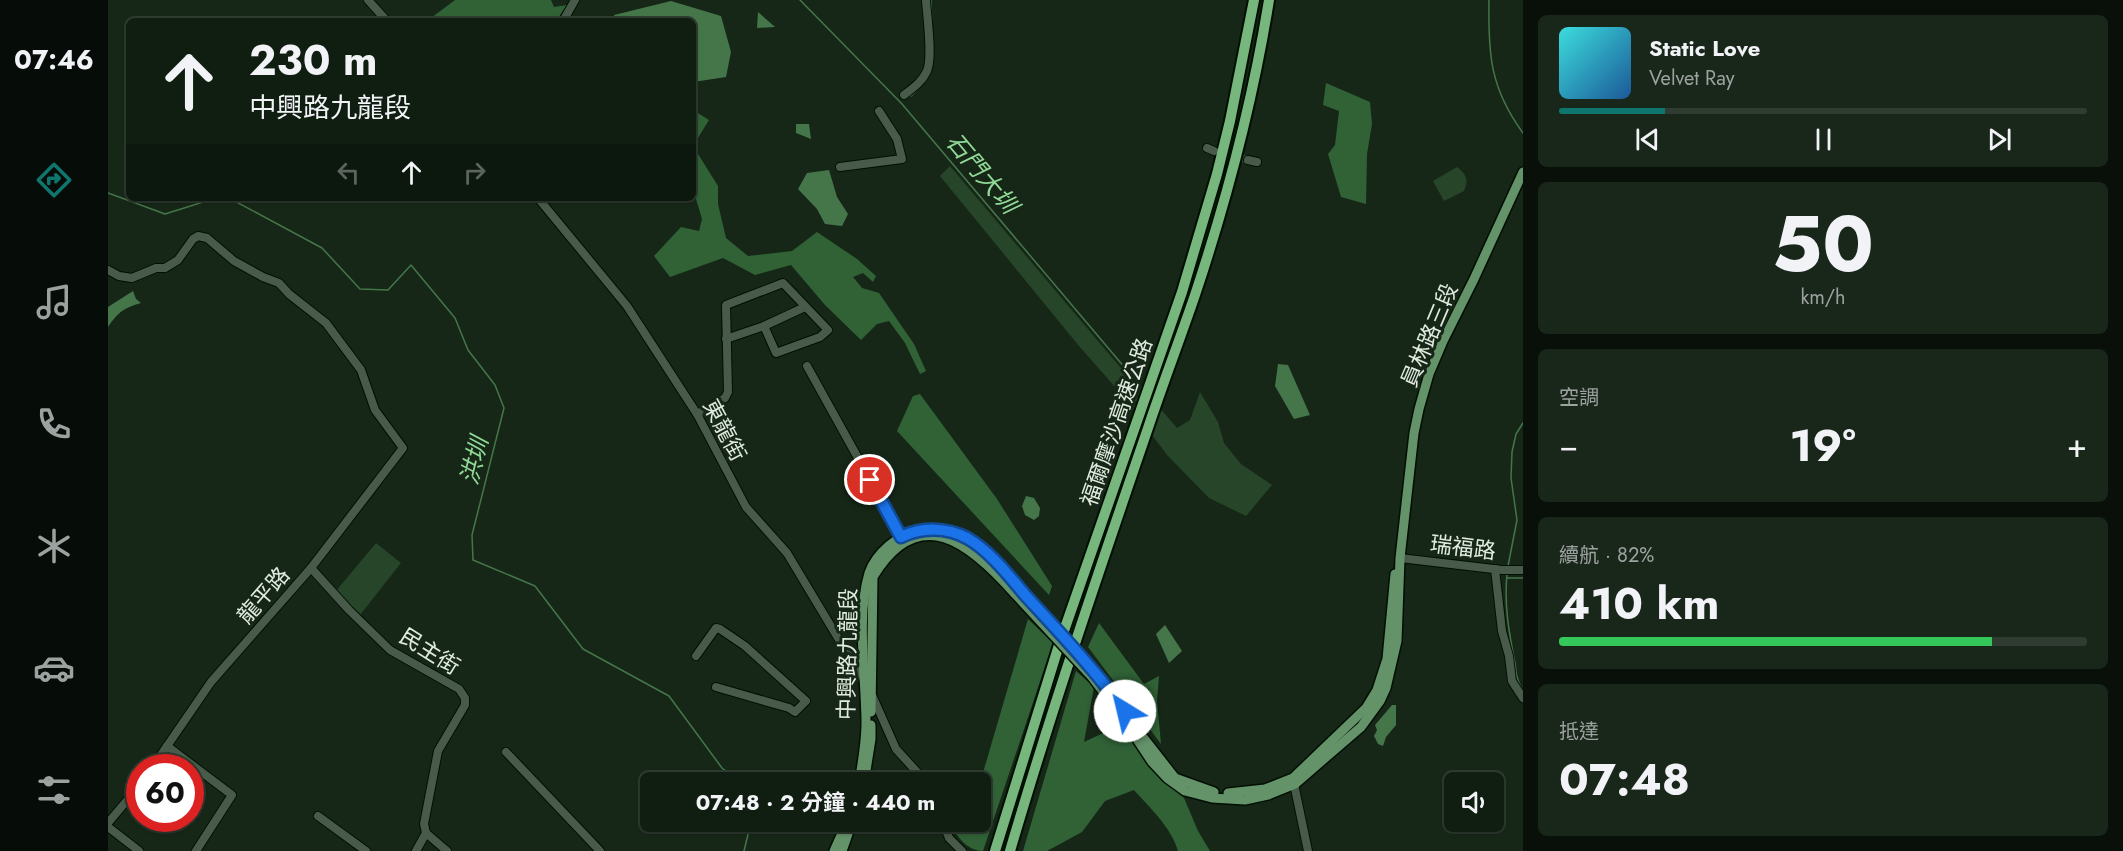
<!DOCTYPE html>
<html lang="zh-TW">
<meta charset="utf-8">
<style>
body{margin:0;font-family:Jost,"Noto Sans TC",sans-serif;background:#19261a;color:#f1f3f6;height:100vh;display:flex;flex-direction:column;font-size:22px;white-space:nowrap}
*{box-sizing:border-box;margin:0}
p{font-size:20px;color:#9ca29f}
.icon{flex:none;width:33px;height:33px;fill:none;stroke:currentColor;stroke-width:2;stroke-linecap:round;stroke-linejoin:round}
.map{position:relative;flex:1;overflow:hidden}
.panel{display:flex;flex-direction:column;gap:15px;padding:15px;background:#091009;width:600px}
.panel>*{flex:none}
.top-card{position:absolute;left:18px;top:18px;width:570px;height:183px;border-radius:9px;box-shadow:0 2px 4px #0004,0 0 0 2px #303b31;background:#101d11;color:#f1f3f6;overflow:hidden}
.fabs{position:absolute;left:1336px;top:772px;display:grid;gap:12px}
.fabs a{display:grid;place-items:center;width:60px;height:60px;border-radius:9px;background:#101d11;box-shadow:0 2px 4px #0004,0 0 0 2px #303b31;font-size:30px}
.speed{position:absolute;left:18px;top:754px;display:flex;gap:12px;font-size:30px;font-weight:700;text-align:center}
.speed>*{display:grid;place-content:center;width:78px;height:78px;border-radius:50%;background:#101d11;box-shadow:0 2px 4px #0004,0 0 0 2px #303b31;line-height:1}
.speed .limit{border:9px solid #d22;background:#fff;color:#111}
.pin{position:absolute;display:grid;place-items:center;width:51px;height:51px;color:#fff;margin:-26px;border:3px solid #fff;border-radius:50%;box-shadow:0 2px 6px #0007}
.me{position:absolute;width:66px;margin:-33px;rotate:324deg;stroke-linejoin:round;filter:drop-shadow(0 0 4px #0008)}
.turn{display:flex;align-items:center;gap:21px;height:126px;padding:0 24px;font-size:27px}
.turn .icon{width:78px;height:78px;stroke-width:2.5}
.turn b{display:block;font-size:42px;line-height:51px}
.lanes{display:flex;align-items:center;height:57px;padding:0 24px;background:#0003;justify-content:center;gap:30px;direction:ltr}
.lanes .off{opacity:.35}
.big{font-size:45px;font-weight:700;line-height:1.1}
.panel .card{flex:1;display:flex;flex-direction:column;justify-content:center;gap:9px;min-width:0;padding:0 21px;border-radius:9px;background:#19261a}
.panel .dial{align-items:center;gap:0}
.dial b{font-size:78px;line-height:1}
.song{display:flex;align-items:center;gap:18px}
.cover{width:72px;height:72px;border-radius:9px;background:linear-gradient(135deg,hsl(180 70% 55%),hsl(210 70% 35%))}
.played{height:6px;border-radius:3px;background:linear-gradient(90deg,#0f766e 20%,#303b31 20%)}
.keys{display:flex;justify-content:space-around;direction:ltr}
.heat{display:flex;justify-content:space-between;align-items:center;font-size:33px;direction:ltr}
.charge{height:9px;border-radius:4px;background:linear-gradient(90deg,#34c759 82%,#303b31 0)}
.trip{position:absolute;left:532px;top:772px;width:351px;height:60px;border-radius:9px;background:#101d11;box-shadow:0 2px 4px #0004,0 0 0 2px #303b31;font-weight:700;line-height:60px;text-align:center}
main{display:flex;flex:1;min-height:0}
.dock{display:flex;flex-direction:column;width:108px;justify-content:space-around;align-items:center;background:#060c07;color:#9ca29f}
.dock .icon{width:42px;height:42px}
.dock .active{color:#0f766e}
.dock b{font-size:27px;color:#f1f3f6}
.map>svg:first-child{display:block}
.green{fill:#264529}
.forest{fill:#306236}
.water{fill:#45764a}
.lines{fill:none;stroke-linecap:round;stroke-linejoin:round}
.stream{stroke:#45764a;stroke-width:1.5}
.minor-tunnel{stroke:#344435;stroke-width:8;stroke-dasharray:8 4;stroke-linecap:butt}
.minor-casing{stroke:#020f03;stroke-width:10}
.major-casing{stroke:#020f03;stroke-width:12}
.highway-casing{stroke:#020f03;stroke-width:14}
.minor{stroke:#485b4a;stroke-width:8}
.major{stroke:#649269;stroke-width:9}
.highway{stroke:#77b77d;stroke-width:10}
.major-bridge-casing{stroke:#020f03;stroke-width:12;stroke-linecap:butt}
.major-bridge{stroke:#649269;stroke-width:9}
.route-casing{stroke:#114b97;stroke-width:15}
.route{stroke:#1a73e8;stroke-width:10}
.labels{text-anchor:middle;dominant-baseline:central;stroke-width:6;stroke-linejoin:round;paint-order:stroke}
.street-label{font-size:22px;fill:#e0ebe0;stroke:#162717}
.water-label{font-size:24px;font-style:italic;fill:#91d997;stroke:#162717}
</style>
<main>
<nav class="dock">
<b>07:46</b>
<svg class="icon active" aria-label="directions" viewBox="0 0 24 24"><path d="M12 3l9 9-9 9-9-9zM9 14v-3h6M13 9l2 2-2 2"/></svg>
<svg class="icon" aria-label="music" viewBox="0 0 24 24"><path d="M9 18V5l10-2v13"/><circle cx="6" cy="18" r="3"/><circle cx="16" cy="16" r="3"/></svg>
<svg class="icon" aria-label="phone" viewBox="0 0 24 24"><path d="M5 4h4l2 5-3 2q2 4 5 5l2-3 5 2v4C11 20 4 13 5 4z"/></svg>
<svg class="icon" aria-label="climate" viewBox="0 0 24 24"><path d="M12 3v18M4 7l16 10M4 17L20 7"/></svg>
<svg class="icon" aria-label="car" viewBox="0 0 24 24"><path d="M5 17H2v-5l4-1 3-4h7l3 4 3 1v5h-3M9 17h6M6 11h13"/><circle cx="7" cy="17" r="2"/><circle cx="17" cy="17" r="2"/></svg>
<svg class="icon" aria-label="filters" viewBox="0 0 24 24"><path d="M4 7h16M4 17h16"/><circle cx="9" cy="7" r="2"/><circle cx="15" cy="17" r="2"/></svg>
</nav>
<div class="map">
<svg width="1415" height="851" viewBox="0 0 1415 851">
<rect width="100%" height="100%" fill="#162717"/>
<g class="green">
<path d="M842,166L1023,380L1033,386L1069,428L1082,420L1092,392L1110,422L1116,443L1133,464L1164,485L1138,516L1101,498L1059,455L1015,396L971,346L832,176Z"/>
<path d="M1349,167C1358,174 1361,180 1356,191L1336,201L1325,181Z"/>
<path d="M268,543L293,563L252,615L228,591Z"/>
</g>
<g class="forest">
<path d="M347,0H443L446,7L459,5L448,21H319Z"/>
<path d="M1218,83L1262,102L1264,124L1259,154L1258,204L1233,197L1220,154L1227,145L1231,111L1215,105Z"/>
<path d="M585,110L601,120L585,146L610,186V204L618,238L640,256L684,251L709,232L749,259L768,276L765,282L755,273L745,277L754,288L771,293L806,344L818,371L812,374L797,343L781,321L769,324L753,340L717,305L683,265L647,275L615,258L562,277L546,256L573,227L591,231L594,219L585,189Z"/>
<path d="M812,394L889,499L944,586L941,595L789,431L805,396Z"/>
<path d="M920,619L945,643L875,851C859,851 848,836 842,822H853L858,831L861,822H873L872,783Z"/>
<path d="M991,623L1036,684L1051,676L1049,701L1053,744L980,647Z"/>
<path d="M968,671L986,687L976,742L1017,723L1063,787L1076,798L1090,831L1102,851H1070C1063,827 1042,808 1026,790L997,801L974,832L939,851H915Z"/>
</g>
<g class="water">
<path d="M563,1L613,16L623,52L618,77L585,82V21H507L506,15Z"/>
<path d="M650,12L667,27L649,28Z"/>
<path d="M688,124H701L703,139L688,133Z"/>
<path d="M721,170L729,197L740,214L734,226L717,224L709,209L690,189L699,173Z"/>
<path d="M25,291L28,299L33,303C16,308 10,312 0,327V307Z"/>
<path d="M1170,364L1180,365L1202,415L1186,419L1167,386Z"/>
<path d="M918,496L926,498L932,508L931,516L926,520L917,515L914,506Z"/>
<path d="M1057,625L1074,651L1061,663L1048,634Z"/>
<path d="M1284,705H1288V725L1278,737L1275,746L1270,744L1266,736L1269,730L1267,725Z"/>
</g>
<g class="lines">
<g class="stream">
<path d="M692,0L794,104L1023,375"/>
<path d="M823,0L824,32"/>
<path d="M1381,0C1380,54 1382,88 1415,133"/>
<path d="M803,96C816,83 826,74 825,55"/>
<path d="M0,193L57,214L108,198"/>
<path d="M121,198L214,248L252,289L280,290L303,265L347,318L360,350L387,385L396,408L364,535L365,560L427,586L475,649L561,696L614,768L634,783"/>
<path d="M1400,566L1409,520L1403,478L1404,452L1408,434L1415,423"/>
<path d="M1399,574C1396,605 1401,633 1407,663C1408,673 1409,682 1415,690"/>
<path d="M1399,578H1415"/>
<path d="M636,851L643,822"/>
</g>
<path class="minor-tunnel" d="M1110,151L1140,160"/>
<defs>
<g id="minor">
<path d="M260,0L279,21"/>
<path d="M455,21L467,0"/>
<path d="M796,95C805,88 814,82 819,71C825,57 819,17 818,0"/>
<path d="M1099,148L1106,151"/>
<path d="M1140,160L1149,162"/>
<path d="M732,167L794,159L789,139L771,111"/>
<path d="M430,198L519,306L589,414L638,507L679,553L733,643L748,663L756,680"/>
<path d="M0,270L11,276L24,278L48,268H57L70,260L85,239L90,236L99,238L126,261L155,277L171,283L181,294L218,323L253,370L267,410L295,448L203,568L103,682L44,768"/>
<path d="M618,339L656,326L697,307"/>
<path d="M699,366L796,541"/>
<path d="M589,414L617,398L620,392L618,305L675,283L720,330L712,337L668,353L656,326"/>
<path d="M1292,558L1394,570H1415"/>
<path d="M203,568L241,610L282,650L351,689L357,698V705L330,751L316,824L318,833L308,851"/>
<path d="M1387,569L1394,631L1401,656L1404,681L1415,698"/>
<path d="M588,656L608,628L612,629L637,646L698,701L687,712L681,708L608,687"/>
<path d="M764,695L788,749L819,783"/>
<path d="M59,746L124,795L88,851"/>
<path d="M398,752L492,851"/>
<path d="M1185,779L1200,851"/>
<path d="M210,816L258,851"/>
<path d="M835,822L841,838L854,851"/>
<path d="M0,823L32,785"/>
<path d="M0,827L31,851"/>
<path d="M318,833L339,851"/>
</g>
<g id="major">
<path d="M984,677L1015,718L1044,762L1059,778L1077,791L1104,798L1137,800L1160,795L1187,784L1253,727L1272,701L1278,688L1289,641L1292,558L1306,433L1311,409L1321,374L1335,341L1366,279L1415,172"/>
<path d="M763,712L765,577C811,500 863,544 907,594"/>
<path d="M1031,732L1067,778L1106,792"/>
<path d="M751,783C754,764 758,743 758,724C758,680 748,615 761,573C768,553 790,534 811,531C856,523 885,559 912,589"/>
<path d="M756,783L763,739V725"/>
<path d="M1120,793L1157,789L1185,778L1258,708L1269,690L1279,659L1287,574"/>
<path d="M726,851L739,822"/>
<path d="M734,851L740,834"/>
</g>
<g id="highway">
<path d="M887,851L951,645L1074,292L1109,174L1122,121L1146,0"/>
<path d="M902,851C944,708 992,568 1040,428C1055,383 1072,339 1087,295C1119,199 1145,100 1161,0"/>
</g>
</defs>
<use href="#minor" class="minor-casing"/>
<use href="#major" class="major-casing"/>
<use href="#highway" class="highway-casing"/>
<use href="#minor" class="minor"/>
<use href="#major" class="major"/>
<use href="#highway" class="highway"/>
<defs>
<g id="major-bridge">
<path d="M912,589L987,671"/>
<path d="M907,594L984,677"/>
</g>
</defs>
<use href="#major-bridge" class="major-bridge-casing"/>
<use href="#major-bridge" class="major-bridge"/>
</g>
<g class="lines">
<defs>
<path id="route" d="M762,480L793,537C814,527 838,527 859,538C882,551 901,576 918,596C952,633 987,670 1017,711"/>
</defs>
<use href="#route" class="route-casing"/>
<use href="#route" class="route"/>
</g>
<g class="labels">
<g class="street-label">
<text transform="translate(1321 335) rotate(-67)">員林路三段</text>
<text transform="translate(1008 422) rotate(-71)">福爾摩沙高速公路</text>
<text transform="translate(617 430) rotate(62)">東龍街</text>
<text transform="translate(1355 547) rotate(7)">瑞福路</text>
<text transform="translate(155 595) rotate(-49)">龍平路</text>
<text transform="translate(322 651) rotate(32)">民主街</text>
<text transform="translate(739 654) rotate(-89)">中興路九龍段</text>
</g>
<g class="water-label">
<text transform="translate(874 173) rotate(50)">石門大圳</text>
<text transform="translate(366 461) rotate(-76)">洪圳</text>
</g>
</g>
</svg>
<div class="fabs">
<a><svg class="icon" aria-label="sound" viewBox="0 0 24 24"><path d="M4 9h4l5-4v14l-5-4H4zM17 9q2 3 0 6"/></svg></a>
</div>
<div class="speed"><div class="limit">60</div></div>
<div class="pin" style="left:762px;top:480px;background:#d93025"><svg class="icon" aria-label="arrive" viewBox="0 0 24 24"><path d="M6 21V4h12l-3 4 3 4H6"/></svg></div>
<svg class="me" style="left:1017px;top:711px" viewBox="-20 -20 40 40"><circle r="19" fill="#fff"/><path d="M0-13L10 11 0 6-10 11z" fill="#1a73e8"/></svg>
<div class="trip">07:48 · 2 分鐘 · 440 m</div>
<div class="top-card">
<div class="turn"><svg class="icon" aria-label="ahead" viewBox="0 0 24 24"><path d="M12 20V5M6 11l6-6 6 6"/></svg><div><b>230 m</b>中興路九龍段</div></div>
<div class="lanes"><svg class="icon off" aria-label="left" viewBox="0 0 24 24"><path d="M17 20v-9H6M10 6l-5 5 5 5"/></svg><svg class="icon" aria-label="ahead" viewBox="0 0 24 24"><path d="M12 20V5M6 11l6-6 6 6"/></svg><svg class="icon off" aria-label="right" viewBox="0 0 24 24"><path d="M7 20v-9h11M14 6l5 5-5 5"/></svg></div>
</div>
</div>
<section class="panel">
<div class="card">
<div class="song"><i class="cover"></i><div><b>Static Love</b><p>Velvet Ray</p></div></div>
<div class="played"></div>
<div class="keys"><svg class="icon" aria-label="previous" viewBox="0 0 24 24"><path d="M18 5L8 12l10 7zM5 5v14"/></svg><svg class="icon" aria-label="pause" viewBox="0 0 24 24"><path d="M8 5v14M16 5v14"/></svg><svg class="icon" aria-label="next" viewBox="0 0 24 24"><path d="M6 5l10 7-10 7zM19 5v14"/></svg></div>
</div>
<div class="card dial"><b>50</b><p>km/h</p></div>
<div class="card"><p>空調</p>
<div class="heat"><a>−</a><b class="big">19°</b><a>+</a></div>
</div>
<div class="card"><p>續航 · 82%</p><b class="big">410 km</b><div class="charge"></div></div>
<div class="card"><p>抵達</p><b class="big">07:48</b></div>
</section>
</main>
